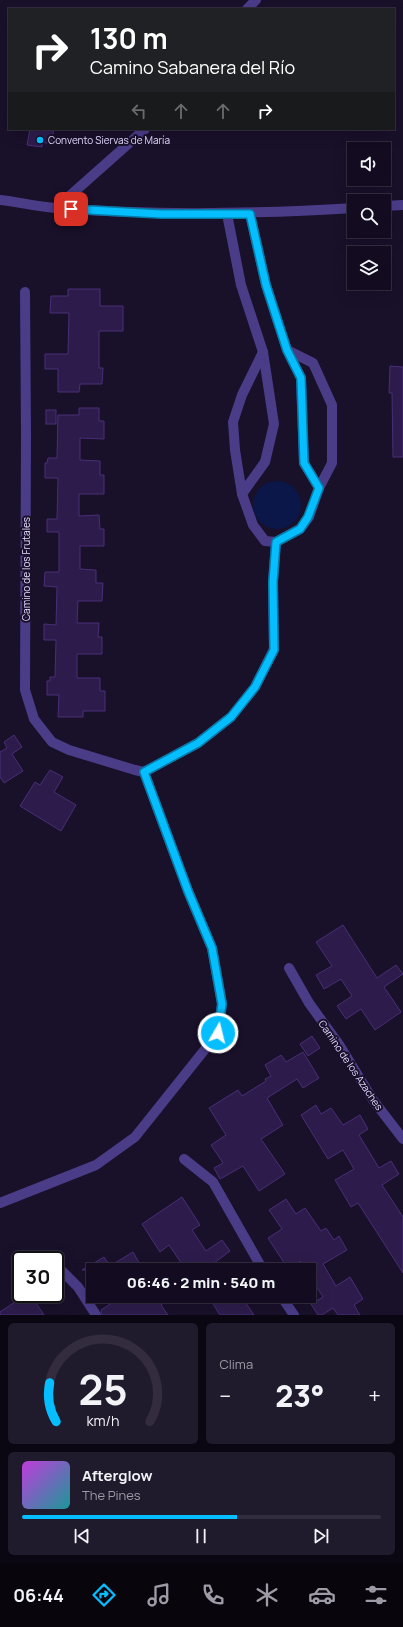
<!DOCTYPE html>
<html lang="es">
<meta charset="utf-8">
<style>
body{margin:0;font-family:Manrope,sans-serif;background:#201a2d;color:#f1f3f6;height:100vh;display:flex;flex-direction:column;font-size:15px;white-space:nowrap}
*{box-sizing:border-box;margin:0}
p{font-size:13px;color:#9d9ba5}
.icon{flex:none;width:22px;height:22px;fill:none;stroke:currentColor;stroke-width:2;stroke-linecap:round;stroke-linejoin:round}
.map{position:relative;height:1315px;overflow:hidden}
.side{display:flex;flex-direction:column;gap:8px;padding:8px;background:#0a0712;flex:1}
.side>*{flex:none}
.guide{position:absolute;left:8px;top:8px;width:387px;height:122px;border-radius:0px;box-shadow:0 4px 16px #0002,0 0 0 1px #322c3e;background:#202124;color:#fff;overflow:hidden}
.controls{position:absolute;left:347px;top:142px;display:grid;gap:8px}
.controls a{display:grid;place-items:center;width:44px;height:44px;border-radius:0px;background:#130c20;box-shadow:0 4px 16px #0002,0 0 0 1px #322c3e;font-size:20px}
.speed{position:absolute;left:12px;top:1251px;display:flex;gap:8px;font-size:20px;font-weight:700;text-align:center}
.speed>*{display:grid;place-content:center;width:52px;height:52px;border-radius:50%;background:#130c20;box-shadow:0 4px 16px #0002,0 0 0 1px #322c3e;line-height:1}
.speed .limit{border:2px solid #111;border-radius:6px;background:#fff;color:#111}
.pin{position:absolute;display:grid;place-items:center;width:34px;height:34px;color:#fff;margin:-17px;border-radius:8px;box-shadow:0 2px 6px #0006}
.me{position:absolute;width:44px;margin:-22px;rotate:8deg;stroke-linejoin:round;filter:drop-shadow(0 0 3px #0008)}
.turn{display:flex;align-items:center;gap:14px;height:84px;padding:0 16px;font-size:18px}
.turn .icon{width:52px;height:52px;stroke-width:2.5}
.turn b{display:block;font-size:28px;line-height:34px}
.lanes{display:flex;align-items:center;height:38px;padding:0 16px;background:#0003;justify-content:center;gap:20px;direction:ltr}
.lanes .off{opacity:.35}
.big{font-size:30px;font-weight:800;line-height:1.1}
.side .tile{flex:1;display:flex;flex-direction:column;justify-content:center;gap:6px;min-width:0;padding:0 14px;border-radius:6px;background:#201a2d}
.side .dial{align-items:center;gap:0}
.dial svg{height:104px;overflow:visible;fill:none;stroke:#322c3e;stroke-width:7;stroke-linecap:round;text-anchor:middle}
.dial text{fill:#f1f3f6;stroke:none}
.song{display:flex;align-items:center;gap:12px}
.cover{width:48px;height:48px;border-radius:6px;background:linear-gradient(135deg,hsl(290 70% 55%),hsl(180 70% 35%))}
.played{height:4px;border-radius:2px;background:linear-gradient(90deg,#05beff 60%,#322c3e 60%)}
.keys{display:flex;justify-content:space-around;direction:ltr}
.heat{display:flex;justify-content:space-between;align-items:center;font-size:22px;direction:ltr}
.side .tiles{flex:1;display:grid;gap:8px;grid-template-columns:1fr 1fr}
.tile:last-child{grid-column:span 2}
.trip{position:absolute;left:86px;top:1263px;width:230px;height:40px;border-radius:0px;background:#130c20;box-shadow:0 4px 16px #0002,0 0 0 1px #322c3e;font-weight:800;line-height:40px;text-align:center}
.tabs{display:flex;height:64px;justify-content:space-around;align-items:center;background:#08050d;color:#9d9ba5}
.tabs .icon{width:28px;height:28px}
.tabs .selected{color:#05beff}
.tabs b{font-size:18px;color:#f1f3f6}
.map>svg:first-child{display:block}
.water{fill:#0b1748}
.building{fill:#2d1c4b;stroke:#482e77}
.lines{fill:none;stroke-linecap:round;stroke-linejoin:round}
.minor{stroke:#4b3c88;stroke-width:10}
.tertiary{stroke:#4b3c88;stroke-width:10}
.route-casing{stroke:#037ca6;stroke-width:10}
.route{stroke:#05beff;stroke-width:7}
.poi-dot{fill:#05beff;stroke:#19102a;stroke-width:1.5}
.labels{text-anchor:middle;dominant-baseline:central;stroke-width:4;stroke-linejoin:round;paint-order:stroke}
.poi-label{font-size:10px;fill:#e3d9ff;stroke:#19102a;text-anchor:start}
.street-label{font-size:10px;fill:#e3d9ff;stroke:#19102a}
</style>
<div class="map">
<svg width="403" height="1315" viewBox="0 0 403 1315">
<rect width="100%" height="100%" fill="#19102a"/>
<circle class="water" cx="277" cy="505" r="24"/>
<g class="building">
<path d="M30,129H54L51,144L42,142V147L27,145Z"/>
<path d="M68,289H100V306H123V331H99V368H103L102,384H80L79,392H58V369H45V354H68L69,313H50L51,296H68Z"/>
<path d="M390,366L403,367V457H393L392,393H389Z"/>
<path d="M79,408H99V421H104V439L80,438V460L100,461V475H104V494H79V516L99,515L100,529H104V546H80V569L96,570V583H103L102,601H78L77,623H99L98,637H102V654H77V678H100V691H105V711H83V717H58L59,695H47V681H50V677H55L56,640H44V624L56,625L57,587L44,586L45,572H59V532H47V519H57L58,478H45V463H47L48,458H57L58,415H79Z"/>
<rect x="46" y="410" width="10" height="14"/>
<path d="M14,735L22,747L12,754L23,771L4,783L0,777V752L7,748L4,742Z"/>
<path d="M50,770L63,777L54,792L76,805L61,831L20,806L35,782L40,785Z"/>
<path d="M343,925L377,978L396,965L403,974L384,987L401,1012L375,1030L361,1009L346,1019L337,1006L352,996L341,979L324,989L316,975L332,966L316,942Z"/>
<path d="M312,1036L320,1048L308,1056L300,1044Z"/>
<path d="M303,1052L319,1078L303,1088L297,1079L267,1098L283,1125L261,1139L285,1174L259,1191L243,1166L220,1179L214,1168L223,1163L211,1145L226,1135L209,1108L238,1090L242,1096L266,1081L265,1079L271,1076L265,1065L281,1055L286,1062Z"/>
<path d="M316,1105L321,1114L331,1108L343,1125L360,1115L368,1129L359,1135L379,1168L391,1161L399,1174L382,1185L403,1217V1273L358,1203L351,1207L335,1180L354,1169L343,1150L328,1159L301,1115Z"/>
<path d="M182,1197L200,1225L192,1230L206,1251L222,1240L230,1251L214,1263L219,1270H186L169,1245L160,1252L142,1224Z"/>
<path d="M286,1199L296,1214L305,1208L321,1231L326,1228L334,1240L339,1236L347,1250L323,1264L336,1286L350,1277L363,1299L354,1305L360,1315H338L333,1308L322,1315H318L311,1304L323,1297L309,1275V1270H306L300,1261L288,1269L268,1238L282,1229L269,1210Z"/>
<path d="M133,1252L143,1270H82L104,1257L110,1266Z"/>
<path d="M27,1294H30L44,1315H0V1312Z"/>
<path d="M123,1296H146L149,1300L155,1296H174L161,1305L168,1315H102L101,1310Z"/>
<path d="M208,1296H241L254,1315H220Z"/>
</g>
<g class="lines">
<g class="minor">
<path d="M247,9L256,0"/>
<path d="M56,208L145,129"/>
<path d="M227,214L241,285L263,352L274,424L265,462L242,494"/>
<path d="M250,214L266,285L287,350L313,363L332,405V463L319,488L309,517L300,529L276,542L265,541L253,525L242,494L235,450L233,422L242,395L263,352"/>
<path d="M25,292L26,435L25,690L34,719L52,742L69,750L135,770L144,772"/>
<path d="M287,350L301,378L304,463L319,488"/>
<path d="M144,772L198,743L231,717L255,687L274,649L273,582L276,542"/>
<path d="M289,968L309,1003L340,1046L373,1100L403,1139"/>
<path d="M184,1159L213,1182L263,1270"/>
<path d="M0,1203L96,1165L135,1137L218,1033L222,1004L212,948L188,891L144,772"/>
<path d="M55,1264L78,1287L96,1315"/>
<path d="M281,1296L294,1315"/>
</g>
<g class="tertiary">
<path d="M0,200C19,202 38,207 57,208C156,216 255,214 354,208"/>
<path d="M384,206L403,205"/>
</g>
</g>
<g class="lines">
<defs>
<path id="route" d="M71,209L161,214H250L266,285L287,350L301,378L304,463L319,488L308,517L300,529L276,542L273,582L274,650L255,687L231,717L198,743L144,772L188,891L212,948L222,1004L218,1033"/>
</defs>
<use href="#route" class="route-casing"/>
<use href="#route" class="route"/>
</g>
<circle class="poi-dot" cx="40" cy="140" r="4"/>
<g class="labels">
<g class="poi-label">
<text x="48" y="140">Convento Siervas de María</text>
</g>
<g class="street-label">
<text transform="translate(26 569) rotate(-90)">Camino de los Frutales</text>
<text transform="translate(351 1065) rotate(56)">Camino de los Azaches</text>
</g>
</g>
</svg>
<div class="controls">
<a><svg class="icon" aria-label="sound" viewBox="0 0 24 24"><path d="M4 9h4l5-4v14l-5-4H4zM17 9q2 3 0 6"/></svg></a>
<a><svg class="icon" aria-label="search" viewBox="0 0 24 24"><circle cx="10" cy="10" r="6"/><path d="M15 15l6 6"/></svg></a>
<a><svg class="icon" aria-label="layers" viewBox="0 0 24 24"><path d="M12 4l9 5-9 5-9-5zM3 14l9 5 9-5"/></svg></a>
</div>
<div class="speed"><div class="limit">30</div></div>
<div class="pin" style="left:71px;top:209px;background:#d93025"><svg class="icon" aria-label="arrive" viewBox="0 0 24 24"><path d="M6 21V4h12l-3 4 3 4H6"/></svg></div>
<svg class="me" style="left:218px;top:1033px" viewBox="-20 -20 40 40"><circle r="17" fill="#05beff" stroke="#fff" stroke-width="3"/><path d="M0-11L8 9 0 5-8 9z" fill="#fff"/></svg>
<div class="trip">06:46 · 2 min · 540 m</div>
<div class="guide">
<div class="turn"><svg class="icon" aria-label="right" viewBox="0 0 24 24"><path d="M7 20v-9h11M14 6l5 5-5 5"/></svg><div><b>130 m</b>Camino Sabanera del Río</div></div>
<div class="lanes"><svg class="icon off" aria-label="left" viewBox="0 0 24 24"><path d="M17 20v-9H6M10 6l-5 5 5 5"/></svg><svg class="icon off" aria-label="ahead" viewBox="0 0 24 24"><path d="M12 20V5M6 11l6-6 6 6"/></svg><svg class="icon off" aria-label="ahead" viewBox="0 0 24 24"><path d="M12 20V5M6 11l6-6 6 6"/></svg><svg class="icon" aria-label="right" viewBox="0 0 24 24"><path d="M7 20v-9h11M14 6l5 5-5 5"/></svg></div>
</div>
</div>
<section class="side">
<div class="tiles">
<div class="tile dial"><svg viewBox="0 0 100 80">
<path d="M14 69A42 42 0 1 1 86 69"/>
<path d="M14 69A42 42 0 0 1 9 39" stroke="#05beff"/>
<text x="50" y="56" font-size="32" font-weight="700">25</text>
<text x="50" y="72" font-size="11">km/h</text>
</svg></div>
<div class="tile"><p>Clima</p>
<div class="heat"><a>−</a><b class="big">23°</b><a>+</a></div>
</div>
<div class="tile">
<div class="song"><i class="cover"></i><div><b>Afterglow</b><p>The Pines</p></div></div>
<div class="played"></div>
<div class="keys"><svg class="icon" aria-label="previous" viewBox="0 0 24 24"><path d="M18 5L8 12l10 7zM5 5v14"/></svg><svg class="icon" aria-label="pause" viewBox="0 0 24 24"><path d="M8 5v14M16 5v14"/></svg><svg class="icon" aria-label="next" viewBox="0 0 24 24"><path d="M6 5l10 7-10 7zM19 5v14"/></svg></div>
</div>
</div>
</section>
<nav class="tabs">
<b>06:44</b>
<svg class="icon selected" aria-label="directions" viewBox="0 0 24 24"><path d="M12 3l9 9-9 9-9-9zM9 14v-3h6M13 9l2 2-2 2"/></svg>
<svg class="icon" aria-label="music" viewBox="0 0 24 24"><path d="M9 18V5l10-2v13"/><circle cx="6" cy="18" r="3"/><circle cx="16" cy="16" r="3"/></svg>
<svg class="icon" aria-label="phone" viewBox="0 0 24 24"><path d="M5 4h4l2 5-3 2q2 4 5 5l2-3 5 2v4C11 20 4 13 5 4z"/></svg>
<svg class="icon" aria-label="climate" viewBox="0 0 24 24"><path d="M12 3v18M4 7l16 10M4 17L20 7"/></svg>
<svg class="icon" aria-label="car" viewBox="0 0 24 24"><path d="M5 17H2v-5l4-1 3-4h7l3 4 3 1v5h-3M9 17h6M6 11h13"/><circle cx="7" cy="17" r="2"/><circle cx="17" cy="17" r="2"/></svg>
<svg class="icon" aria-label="filters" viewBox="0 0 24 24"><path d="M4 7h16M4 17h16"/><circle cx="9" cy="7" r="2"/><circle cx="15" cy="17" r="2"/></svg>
</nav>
